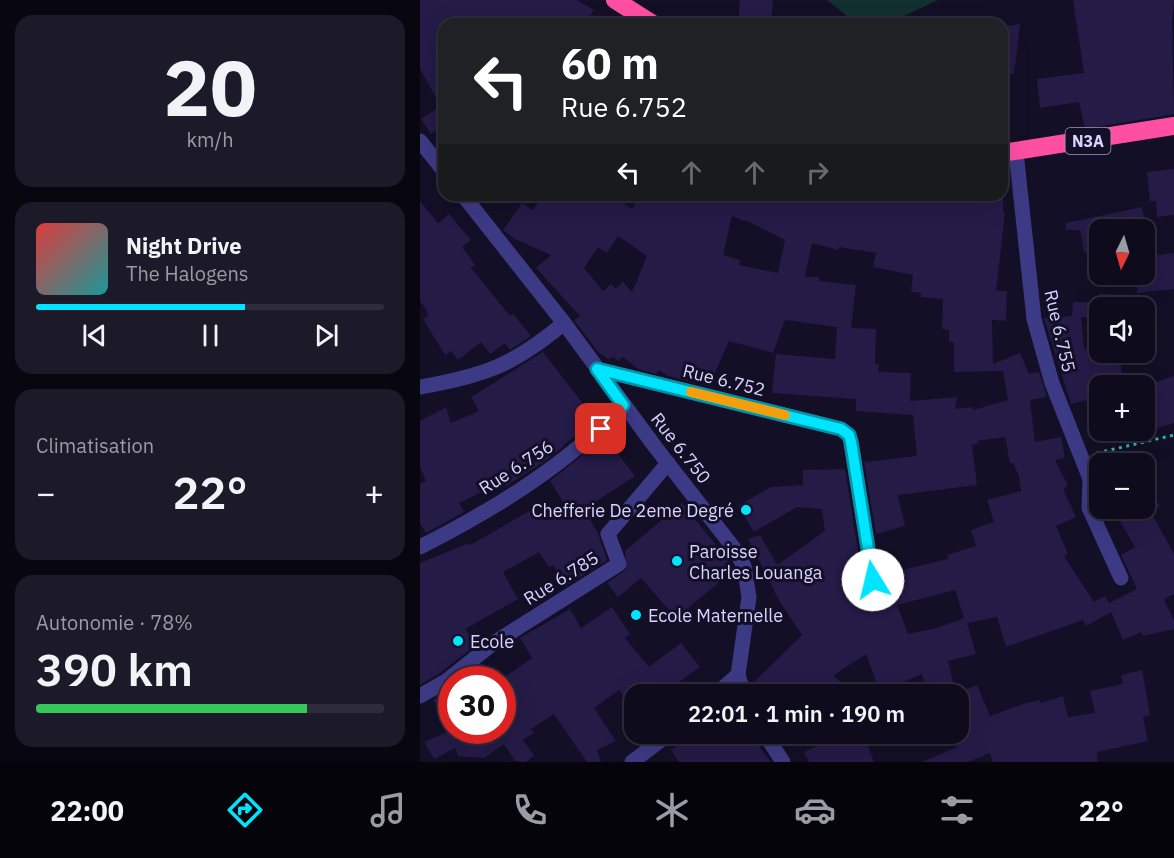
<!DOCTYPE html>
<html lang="fr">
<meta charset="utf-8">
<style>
body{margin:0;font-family:"IBM Plex Sans",sans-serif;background:#1c1929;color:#f1f3f6;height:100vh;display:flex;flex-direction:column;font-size:22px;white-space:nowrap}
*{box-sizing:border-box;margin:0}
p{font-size:20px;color:#9b9ba3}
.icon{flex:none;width:33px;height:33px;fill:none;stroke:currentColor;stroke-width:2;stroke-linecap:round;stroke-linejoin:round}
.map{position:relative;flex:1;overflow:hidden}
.details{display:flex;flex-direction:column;gap:15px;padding:15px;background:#08060f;width:420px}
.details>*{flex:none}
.hud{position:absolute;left:18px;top:18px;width:570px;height:183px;border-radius:18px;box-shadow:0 6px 24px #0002,0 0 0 2px #2e2b3b;background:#202124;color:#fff;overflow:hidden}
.needle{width:39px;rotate:185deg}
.fabs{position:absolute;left:669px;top:219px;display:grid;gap:12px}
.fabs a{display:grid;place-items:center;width:66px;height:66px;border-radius:12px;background:#0e0b1c;box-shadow:0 6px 24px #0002,0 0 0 2px #2e2b3b;font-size:30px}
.speed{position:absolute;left:18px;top:666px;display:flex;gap:12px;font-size:30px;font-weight:700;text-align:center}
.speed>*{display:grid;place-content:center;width:78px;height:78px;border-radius:50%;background:#0e0b1c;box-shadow:0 6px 24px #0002,0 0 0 2px #2e2b3b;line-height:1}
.speed .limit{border:9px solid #d22;background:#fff;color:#111}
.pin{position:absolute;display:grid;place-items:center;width:51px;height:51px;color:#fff;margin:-26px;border-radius:12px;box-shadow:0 3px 9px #0006}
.me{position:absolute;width:66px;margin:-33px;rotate:351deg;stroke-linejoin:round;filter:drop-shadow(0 0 4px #0008)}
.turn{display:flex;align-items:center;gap:21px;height:126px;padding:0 24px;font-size:27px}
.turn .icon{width:78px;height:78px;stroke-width:2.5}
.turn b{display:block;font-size:42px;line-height:51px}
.lanes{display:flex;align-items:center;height:57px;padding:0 24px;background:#0003;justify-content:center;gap:30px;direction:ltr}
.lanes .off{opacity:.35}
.big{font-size:45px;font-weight:600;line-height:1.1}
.details .widget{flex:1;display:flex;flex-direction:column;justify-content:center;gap:9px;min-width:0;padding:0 21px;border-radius:18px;background:#1c1929}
.details .dial{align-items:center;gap:0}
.dial b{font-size:78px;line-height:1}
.song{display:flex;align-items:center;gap:18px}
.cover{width:72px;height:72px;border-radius:9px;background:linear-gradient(135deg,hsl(0 70% 55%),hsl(180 70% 35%))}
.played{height:6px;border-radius:3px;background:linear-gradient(90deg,#00e5ff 60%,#2e2b3b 60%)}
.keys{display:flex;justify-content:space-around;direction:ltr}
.heat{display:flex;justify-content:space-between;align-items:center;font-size:33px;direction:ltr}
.charge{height:9px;border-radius:4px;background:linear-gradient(90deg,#34c759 78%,#2e2b3b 0)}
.trip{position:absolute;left:204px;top:684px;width:345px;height:60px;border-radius:18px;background:#0e0b1c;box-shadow:0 6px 24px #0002,0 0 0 2px #2e2b3b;font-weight:600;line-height:60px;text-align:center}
.tab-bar{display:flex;height:96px;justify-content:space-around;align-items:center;background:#06040b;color:#9b9ba3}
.tab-bar .icon{width:42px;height:42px}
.tab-bar .current{color:#00e5ff}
.tab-bar b{font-size:27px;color:#f1f3f6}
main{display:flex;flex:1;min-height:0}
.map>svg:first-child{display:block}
.green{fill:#12302f}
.building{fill:#241b47;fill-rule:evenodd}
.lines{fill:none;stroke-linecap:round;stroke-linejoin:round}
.path{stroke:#2fb8b0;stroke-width:3;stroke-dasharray:3 4.5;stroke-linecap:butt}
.minor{stroke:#3d3a85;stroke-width:15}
.highway{stroke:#ff4fa3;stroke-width:18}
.route-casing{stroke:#0095a6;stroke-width:15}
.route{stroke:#00e5ff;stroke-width:10}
.slow{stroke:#f59e0b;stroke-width:10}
.poi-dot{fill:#00e5ff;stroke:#130f26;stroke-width:2}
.labels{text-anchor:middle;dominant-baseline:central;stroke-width:6;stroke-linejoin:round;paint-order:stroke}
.shield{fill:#130f26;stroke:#9e99be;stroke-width:1.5}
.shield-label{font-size:16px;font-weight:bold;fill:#d9d4ff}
.street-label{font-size:18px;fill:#d9d4ff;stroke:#130f26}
.poi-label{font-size:18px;fill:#d9d4ff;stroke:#130f26;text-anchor:start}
</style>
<main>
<section class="details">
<div class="widget dial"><b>20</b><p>km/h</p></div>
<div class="widget">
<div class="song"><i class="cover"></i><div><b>Night Drive</b><p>The Halogens</p></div></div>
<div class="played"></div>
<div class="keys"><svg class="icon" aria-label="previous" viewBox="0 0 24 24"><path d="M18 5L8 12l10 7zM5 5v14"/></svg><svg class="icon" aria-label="pause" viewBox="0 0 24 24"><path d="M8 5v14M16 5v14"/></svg><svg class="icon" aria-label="next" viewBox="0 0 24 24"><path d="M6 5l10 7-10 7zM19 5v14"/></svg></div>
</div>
<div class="widget"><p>Climatisation</p>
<div class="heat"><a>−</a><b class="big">22°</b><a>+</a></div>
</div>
<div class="widget"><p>Autonomie · 78%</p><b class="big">390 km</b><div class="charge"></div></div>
</section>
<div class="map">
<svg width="754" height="762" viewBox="0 0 754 762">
<rect width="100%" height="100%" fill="#130f26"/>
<path class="green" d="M407,0H518L469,23L437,24Z"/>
<g class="building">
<path d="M0,0H157L174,10L166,22L160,19L156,24H24V125L11,134L1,119L21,106L0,69Z"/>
<path d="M320,0H353L351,24L318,23Z"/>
<path d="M653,0H754L752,21L754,114L665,129L659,102L620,108L617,79L664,73Z"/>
<path d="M600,24L594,74H590L582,27Z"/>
<path d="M754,169V215L737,217L736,201H730L727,172Z"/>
<path d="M125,195H190L212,209L219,195H583V213H585L576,291H587L586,321L572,320L573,364L600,353L609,374L619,372L627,397L610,400L615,442L641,437L645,458L635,460L648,486L643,489L656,517L636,526L648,554L644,556L674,602L685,596L689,603L717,589L701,555L715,547L692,508H724V478L740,506L731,512L754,554V594L744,599L754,621V629L723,636L721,632L703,640L691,612L666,626L663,620L586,647L577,617L547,623L556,654L528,661L536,694H507L502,674L460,692L446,654L414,675L431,694H348L335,681L382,635L360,602L328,539L340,535L357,565L405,531L402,509L377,507L334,532L318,506L351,487L383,485V470L425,469L443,582L449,589H455L462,584V575L528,559L527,555L556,546L551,530L574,522L567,500L601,491L599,476L593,463H590L585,437L557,441L558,444L552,445L557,485L478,495L485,526L456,534L444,462L497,456L493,415L436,411V399L352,393L356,354L415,359L417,327L365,320L353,353L309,341L289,386L248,376L239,370L236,374L218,369L203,357L198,361L194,357L188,359L178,352L154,320L160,316L116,268L131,255L95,239L83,230L102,203L112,210ZM312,216L324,221L325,220L365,240L358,273L319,265L320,260L303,255ZM198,236L227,256L212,292L203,282L195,289L191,284L183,291L164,268L178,247L187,253ZM392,243L418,250L419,247L456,253L453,267L493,275L491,292L501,293V297L523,299L522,329L529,330V342H534V372L583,371L588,400L553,410V407L535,409L537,397L490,401L491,373L458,372L459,364H455L456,329L431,328L436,285L399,281V277H385ZM535,590L544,618L517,628L488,634L477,605Z"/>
<path d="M0,201L18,223L29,214L51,240L42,247L55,265L51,268L90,316L93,314L111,336L90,350L85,343L70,354L61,342L38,360L31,351L25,355L3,319L8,316L7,311L0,301Z"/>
<path d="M722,207L727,230H680V251L664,253L660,230H646V223Z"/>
<path d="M754,253V289L717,293L719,276L734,277L731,256Z"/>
<path d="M679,294L727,296L726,308H680V318L661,317L664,349L680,346V352H697L706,386H680V397L651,404L624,318L652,316L653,302H679Z"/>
<path d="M123,352L175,419L128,459L86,486L84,481L39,503L44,512L6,533L0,523V484L6,481L0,467V421L26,407L31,423L59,411L51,397Z"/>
<path d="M754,376V423L734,429L730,415L724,416V386Z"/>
<path d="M185,437L215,476L169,506L175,516L170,520L178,533L187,560L146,586L133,565L129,567L119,552L83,572L98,599L45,629L56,645L20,673L0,685V563L49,543L50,545L113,509L119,520L142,508L145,505L130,481Z"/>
<path d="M262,503L315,569L256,618L221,578L198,597L187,583L207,569L205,551Z"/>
<path d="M192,607L210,634L205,638L229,667L261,643L280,667L255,685L262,694H214V709L199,690L174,708L196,741L177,750L181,762H167L134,714L111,729L114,733L103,740L114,755L106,762L95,761L84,744L64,758L38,756L35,748L14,759L4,742L31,730L13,700L32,689V730H82V700L92,694L82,679L112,658L100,638L150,609L161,628Z"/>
<path d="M722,670L730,715L723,717L728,741L677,752L678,762H573L570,753L548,762H502L537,747L532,734H538V693L557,685L570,716L606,703L620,700V703L643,696L648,717L675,713L670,691L703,684L701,675Z"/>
<path d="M287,734H330L351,762H259L251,750L270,737L274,742Z"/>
<path d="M396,734H443L454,762H389L384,752L402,744Z"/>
</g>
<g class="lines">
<path class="path" d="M677,453L754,435"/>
<g class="minor">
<path d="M0,141L24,171"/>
<path d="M596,152L614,319L632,383L670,479L669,508L701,578"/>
<path d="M43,195L144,323L236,448L313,547L324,566L329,597L318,675L324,694"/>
<path d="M177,369L421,429L429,435L431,442L453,580"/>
<path d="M0,387C64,376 94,365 144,323"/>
<path d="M0,547C73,510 147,465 203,405"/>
<path d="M296,694L318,675"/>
<path d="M0,696L26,681L75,642L199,564L188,534L248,463"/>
<path d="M345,734L363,762"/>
<path d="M212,762L249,734"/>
</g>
<g class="highway">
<path d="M195,0L233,24"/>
<path d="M582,153L754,126"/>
</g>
</g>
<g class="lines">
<defs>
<path id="route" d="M181,429L203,405L177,369L421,429L429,435L431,442L453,580"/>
</defs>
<use href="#route" class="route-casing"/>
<use href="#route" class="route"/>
<path class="slow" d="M271,392L365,415"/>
</g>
<g class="poi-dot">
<circle cx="326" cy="510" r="6"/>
<circle cx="257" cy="561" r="6"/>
<circle cx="216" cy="615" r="6"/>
<circle cx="38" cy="641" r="6"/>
</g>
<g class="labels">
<rect class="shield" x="645.5" y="128" width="45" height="26" rx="4.5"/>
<g class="shield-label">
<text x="668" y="141">N3A</text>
</g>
<g class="street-label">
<text transform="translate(640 331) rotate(77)">Rue 6.755</text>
<text transform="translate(304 380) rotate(14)">Rue 6.752</text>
<text transform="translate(261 448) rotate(52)">Rue 6.750</text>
<text transform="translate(96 467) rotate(-33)">Rue 6.756</text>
<text transform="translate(141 578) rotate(-32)">Rue 6.785</text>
</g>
<g class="poi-label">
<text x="314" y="510" text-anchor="end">Chefferie De 2eme Degré</text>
<text x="269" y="551">Paroisse<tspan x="269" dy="21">Charles Louanga</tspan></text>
<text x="228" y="615">Ecole Maternelle</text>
<text x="50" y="641">Ecole</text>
</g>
</g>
</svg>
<div class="fabs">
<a><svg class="needle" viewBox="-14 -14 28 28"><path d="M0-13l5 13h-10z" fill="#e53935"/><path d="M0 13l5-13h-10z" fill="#9b9ba3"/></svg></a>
<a><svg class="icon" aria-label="sound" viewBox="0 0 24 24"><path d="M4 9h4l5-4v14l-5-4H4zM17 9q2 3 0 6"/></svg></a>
<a>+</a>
<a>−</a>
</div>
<div class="speed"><div class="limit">30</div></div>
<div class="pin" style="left:181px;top:429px;background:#d93025"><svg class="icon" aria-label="arrive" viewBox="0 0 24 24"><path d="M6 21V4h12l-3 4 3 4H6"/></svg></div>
<svg class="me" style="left:453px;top:580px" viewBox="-20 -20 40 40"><circle r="19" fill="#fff"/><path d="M0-13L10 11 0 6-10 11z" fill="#00e5ff"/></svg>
<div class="trip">22:01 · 1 min · 190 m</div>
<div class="hud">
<div class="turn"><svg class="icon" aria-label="left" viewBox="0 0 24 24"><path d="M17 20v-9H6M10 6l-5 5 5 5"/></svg><div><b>60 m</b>Rue 6.752</div></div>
<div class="lanes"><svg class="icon" aria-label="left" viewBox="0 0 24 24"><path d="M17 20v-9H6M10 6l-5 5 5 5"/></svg><svg class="icon off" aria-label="ahead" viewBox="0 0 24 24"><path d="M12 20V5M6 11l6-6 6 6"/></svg><svg class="icon off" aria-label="ahead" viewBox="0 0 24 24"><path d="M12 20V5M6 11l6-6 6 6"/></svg><svg class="icon off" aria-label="right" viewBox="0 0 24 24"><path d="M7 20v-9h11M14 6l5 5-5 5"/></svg></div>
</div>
</div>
</main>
<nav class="tab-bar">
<b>22:00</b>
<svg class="icon current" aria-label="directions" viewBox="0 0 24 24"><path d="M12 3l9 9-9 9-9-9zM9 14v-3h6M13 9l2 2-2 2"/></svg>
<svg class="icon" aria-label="music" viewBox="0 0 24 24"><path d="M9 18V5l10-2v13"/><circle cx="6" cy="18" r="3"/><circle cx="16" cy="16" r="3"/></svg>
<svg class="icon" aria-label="phone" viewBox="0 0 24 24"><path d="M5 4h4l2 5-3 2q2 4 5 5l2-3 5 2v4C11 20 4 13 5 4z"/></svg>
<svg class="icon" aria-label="climate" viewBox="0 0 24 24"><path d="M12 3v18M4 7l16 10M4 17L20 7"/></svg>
<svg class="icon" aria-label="car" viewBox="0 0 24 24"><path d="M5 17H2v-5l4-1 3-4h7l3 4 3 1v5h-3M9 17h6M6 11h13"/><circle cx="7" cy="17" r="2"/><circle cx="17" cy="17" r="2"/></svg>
<svg class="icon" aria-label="filters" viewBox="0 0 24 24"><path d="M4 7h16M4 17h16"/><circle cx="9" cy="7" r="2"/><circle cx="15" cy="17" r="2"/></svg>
<b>22°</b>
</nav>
